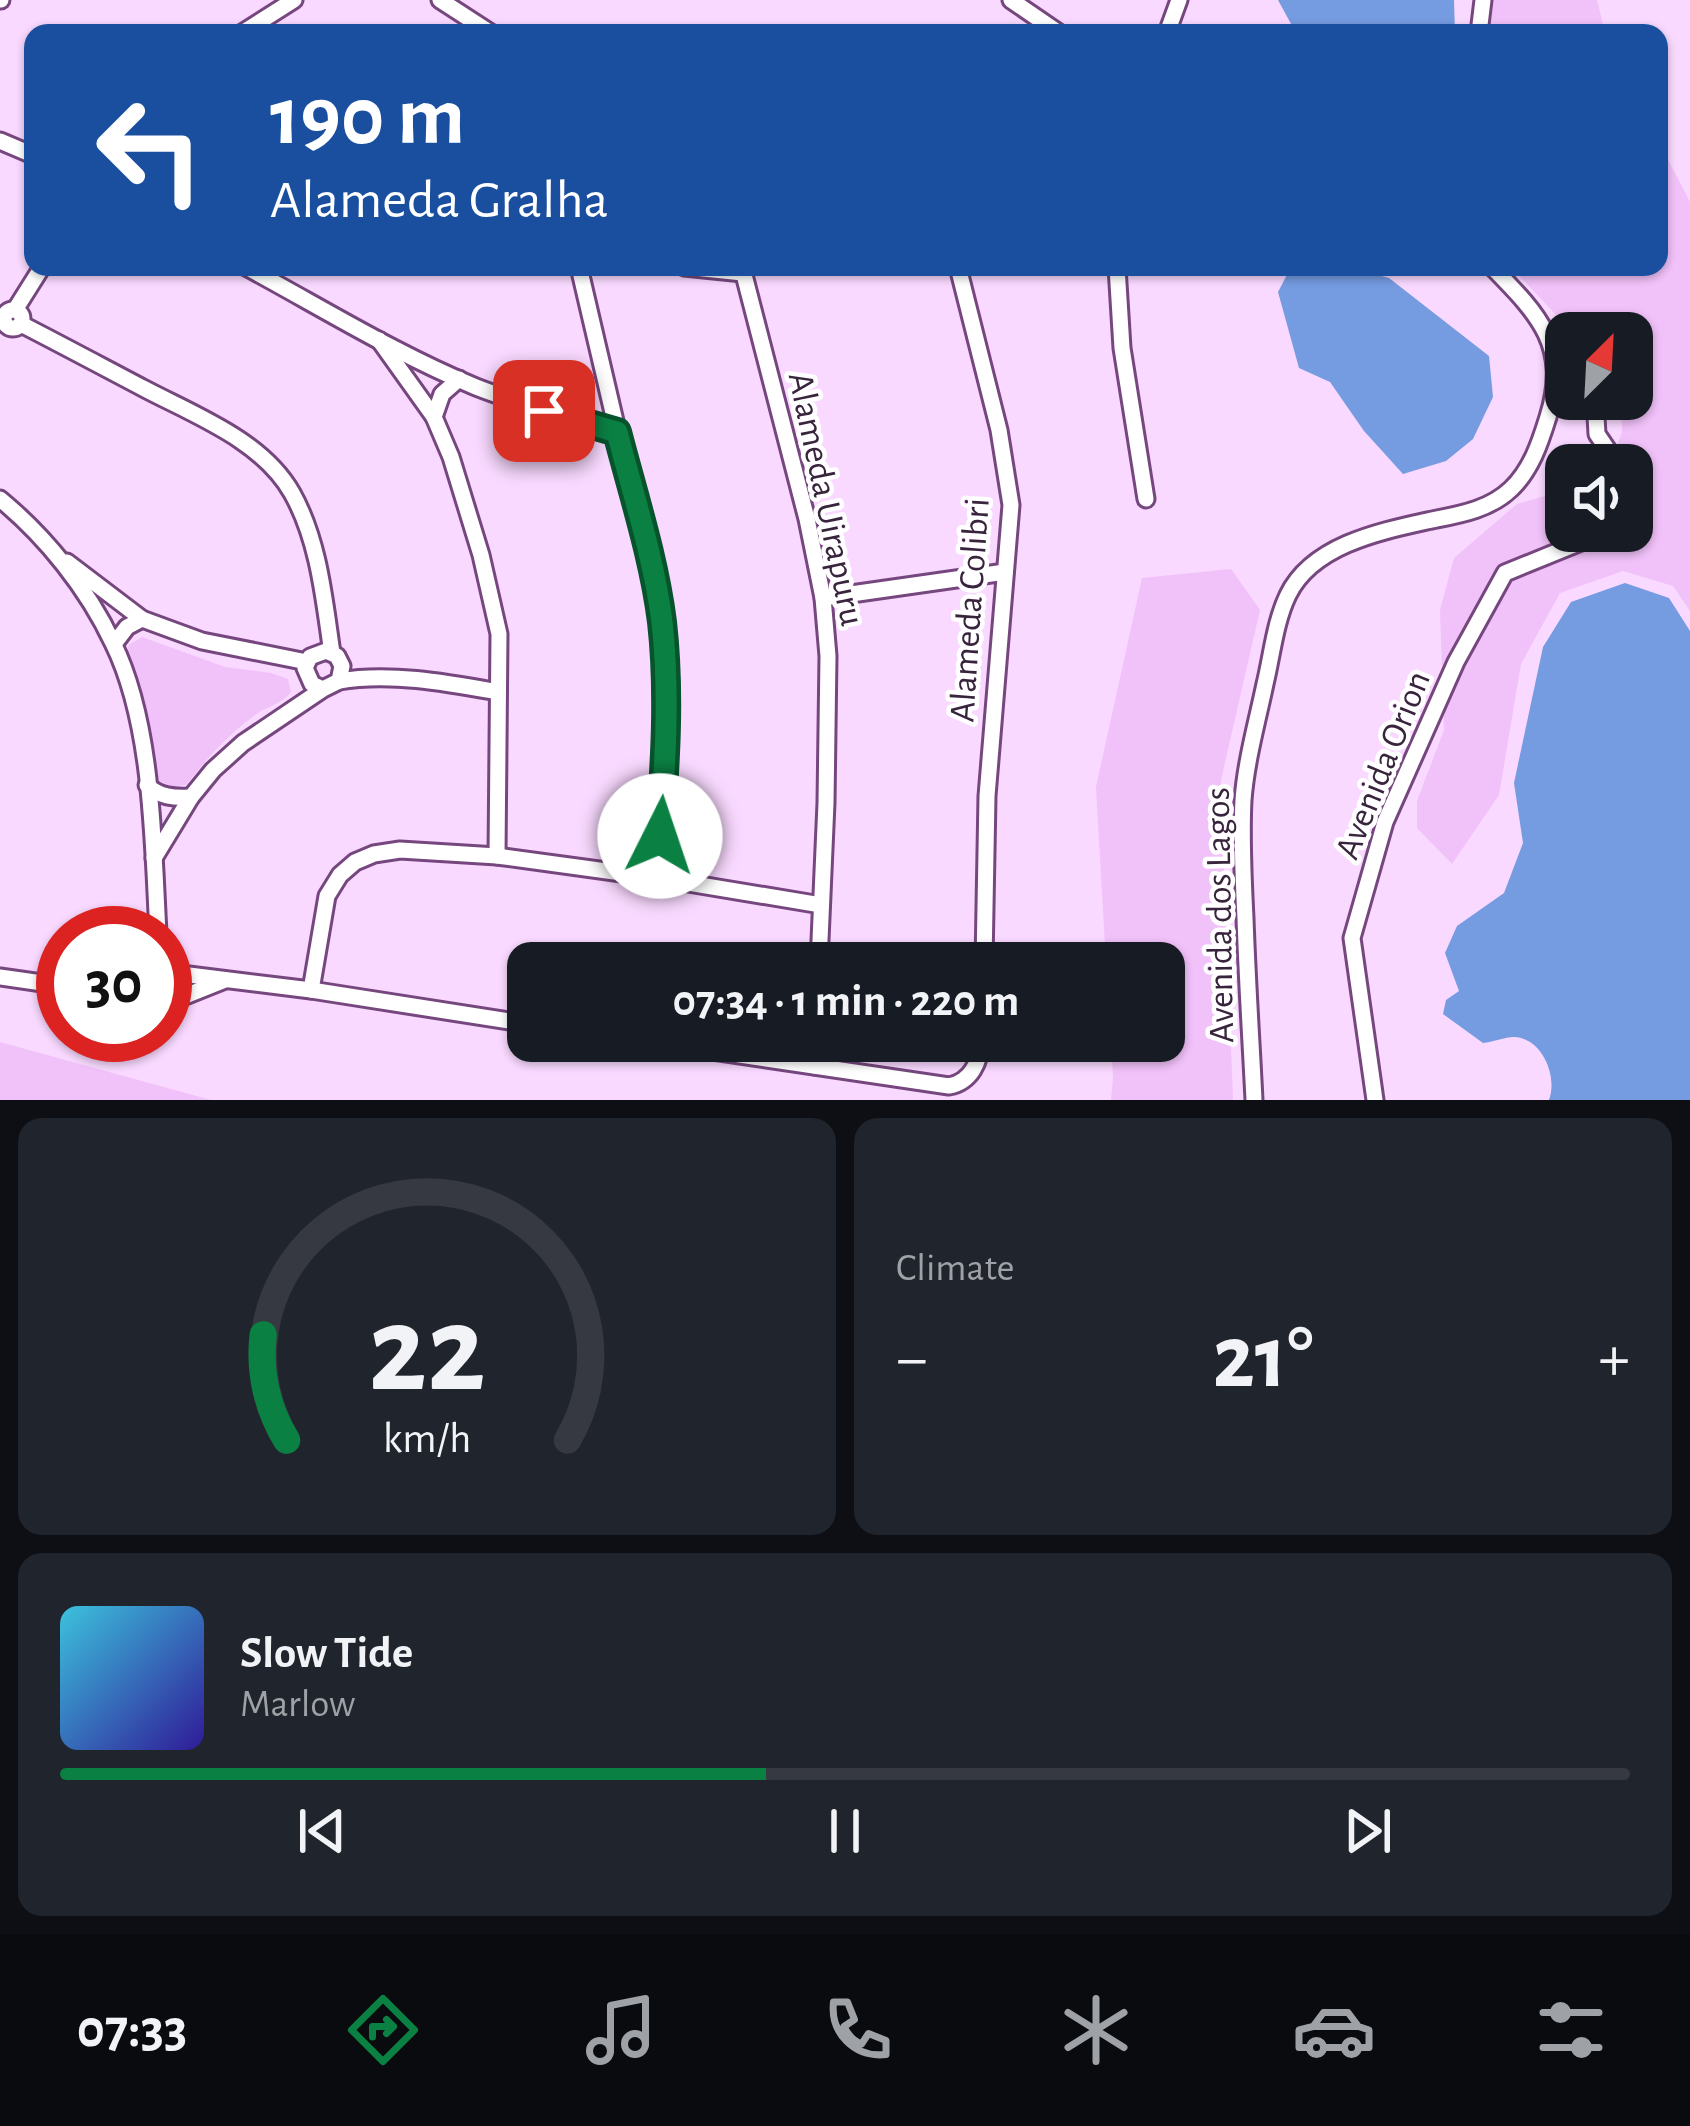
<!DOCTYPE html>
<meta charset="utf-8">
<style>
body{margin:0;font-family:"Alegreya Sans",sans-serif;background:#20242c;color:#f1f3f6;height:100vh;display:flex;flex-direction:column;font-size:45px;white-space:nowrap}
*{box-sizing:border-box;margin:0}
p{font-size:39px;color:#9ea1a6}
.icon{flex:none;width:66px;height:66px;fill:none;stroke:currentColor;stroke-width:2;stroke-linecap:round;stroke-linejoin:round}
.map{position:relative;height:1100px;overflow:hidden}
.sheet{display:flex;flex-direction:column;gap:18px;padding:18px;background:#0d0f14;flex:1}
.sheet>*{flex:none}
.guide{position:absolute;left:24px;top:24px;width:1644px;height:252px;border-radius:24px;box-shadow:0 3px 9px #0004;background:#1a4fa0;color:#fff;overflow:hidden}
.needle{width:78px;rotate:24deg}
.tools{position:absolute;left:1545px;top:312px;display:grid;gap:24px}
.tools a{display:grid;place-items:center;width:108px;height:108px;border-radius:24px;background:#171b24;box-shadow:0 3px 9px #0004;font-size:60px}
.speed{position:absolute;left:36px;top:906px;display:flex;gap:24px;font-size:60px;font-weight:700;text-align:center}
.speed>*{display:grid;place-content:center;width:156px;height:156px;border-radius:50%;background:#171b24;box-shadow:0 3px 9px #0004;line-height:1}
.speed .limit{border:18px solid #d22;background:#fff;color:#111}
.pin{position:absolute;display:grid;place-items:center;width:102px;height:102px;color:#fff;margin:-51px;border-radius:24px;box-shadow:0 6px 18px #0006}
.me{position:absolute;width:132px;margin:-66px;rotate:4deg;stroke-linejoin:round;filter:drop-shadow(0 0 9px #0008)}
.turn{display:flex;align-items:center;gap:42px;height:252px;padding:0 48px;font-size:54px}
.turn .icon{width:156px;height:156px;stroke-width:2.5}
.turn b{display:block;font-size:84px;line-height:102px}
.big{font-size:90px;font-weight:700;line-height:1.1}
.sheet .card{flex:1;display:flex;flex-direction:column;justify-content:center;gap:18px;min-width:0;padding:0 42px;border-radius:24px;background:#20242c}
.sheet .dial{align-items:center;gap:0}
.dial svg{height:312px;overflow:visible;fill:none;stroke:#363941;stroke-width:7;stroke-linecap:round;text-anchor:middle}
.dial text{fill:#f1f3f6;stroke:none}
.song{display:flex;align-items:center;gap:36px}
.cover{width:144px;height:144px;border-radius:18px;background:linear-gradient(135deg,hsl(190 70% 55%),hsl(250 70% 35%))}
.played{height:12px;border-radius:6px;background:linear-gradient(90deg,#0b8043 45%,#363941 45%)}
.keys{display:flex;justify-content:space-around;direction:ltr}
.heat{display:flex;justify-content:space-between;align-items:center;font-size:66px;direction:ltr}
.sheet .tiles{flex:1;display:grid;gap:18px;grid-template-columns:1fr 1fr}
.card:last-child{grid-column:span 2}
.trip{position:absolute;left:507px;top:942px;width:678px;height:120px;border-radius:24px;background:#171b24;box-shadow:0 3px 9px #0004;font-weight:700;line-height:120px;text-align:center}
.dock{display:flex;height:192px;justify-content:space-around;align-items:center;background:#090b0e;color:#9ea1a6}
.dock .icon{width:84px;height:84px}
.dock .on{color:#0b8043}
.dock b{font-size:54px;color:#f1f3f6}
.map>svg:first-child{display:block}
.green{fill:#f1c1f9}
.water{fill:#759be0}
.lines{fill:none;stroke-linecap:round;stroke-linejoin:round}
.minor-casing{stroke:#76477e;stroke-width:21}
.minor{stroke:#fff;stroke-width:15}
.route-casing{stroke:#07532c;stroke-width:30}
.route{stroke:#0b8043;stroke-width:21}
.labels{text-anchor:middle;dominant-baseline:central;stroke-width:9;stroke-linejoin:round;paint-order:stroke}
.street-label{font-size:36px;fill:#38243c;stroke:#fff}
</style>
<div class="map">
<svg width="1690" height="1100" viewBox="0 0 1690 1100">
<rect width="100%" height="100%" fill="#f9d9ff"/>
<g class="green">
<path d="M1488,0H1597L1605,33H1484Z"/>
<path d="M1659,142L1690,202V611L1673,586L1623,571L1560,593L1521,664L1499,795L1452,864L1417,828V801L1444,730L1440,610L1454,558L1517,504L1566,490V531H1632V465H1610L1622,432L1621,399H1632V333H1573L1511,267H1659Z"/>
<path d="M1231,569L1260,610L1221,780L1233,1100H1111L1113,1077L1111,1041H1164V963H1106L1096,787L1142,578Z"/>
<path d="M142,637L225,667L271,673L288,679L291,692C282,704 270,705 258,713C229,733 208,757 186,785L169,787L156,779L144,699L126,659L129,645Z"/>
<path d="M0,1042L211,1100H0Z"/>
</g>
<g class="water">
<path d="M1278,0H1454L1455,33H1296Z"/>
<path d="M1291,267H1349L1389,278L1489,356L1493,397L1473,439L1446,461L1403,474L1364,431L1330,382L1299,368L1278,292Z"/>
<path d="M1625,583L1669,598L1690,631V1100H1549C1558,1076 1542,1038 1514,1037C1505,1037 1492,1042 1483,1043L1443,1014L1446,1000L1459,991L1445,953L1457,926L1504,893L1523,843L1514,783L1543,647L1571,602Z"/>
</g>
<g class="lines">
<defs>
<g id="minor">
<path d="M0,0H1"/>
<path d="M440,0L491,33"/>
<path d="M1011,0L1059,33"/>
<path d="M242,33L294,0"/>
<path d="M1167,33L1179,0"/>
<path d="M1479,33L1483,0"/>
<path d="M0,141L33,155"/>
<path d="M246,267C322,308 396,354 476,387C522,405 570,418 617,432"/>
<path d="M579,267L661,618C669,705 663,791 658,878"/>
<path d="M684,267L743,273"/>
<path d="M742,267L807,519L823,598L828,656L826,803L819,963"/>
<path d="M958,267L999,430L1011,505L987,796L984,963"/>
<path d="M1117,267L1122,348L1146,499"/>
<circle cx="13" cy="319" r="9"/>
<path d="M15,310L42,267"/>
<path d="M21,324C62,345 103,367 143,388C194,415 262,440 292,493C319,541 324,599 332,653"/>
<path d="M379,340L434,417L451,457L481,555L499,634L497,856"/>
<path d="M1595,399L1597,434L1618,465"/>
<path d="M434,417L442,394L459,379"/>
<path d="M1632,487V491"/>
<path d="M0,499C46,537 87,588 113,643C153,724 153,843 158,933"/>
<path d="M67,562L142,619L202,641L307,662"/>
<path d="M823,598L1005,572"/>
<path d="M114,644L127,627L142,619"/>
<path d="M339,681C390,672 448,683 498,692"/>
<path d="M147,785C159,797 174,798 191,797"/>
<path d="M154,858L191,797L213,770L243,743L323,689L339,681L342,666L337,656L326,651L310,657L305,668L312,684L323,689"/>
<path d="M165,972L311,990L528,1024"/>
<path d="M0,977L63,986"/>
<path d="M311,990L327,896L340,875L355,862L374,854L400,850L497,856L658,878L821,905"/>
<path d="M165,1000L185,996L225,980"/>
<path d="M645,1041L949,1086C971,1082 980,1062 981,1041"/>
<path d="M814,1066L815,1041"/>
<path d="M1254,1100C1251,1039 1247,979 1245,918C1243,879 1241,839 1243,800C1246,761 1257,722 1265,684C1272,655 1275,622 1288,595C1312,546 1377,532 1427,521C1456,515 1488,511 1511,489C1531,470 1540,443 1548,417C1570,346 1539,315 1492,267"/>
<path d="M1375,1100L1352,938L1385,822L1456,662L1505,573L1608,531"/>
</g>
</defs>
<use href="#minor" class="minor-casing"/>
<use href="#minor" class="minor"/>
</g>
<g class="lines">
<defs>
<path id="route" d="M544,411L617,432C633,494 654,558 662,622C670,693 665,765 660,836"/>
</defs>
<use href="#route" class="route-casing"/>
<use href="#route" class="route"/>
</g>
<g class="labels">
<g class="street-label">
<text transform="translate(826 499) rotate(78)">Alameda Uirapuru</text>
<text transform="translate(970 610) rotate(-86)">Alameda Colibri</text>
<text transform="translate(1383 765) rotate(-68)">Avenida Orion</text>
<text transform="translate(1220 915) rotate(-91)">Avenida dos Lagos</text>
</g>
</g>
</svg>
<div class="tools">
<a><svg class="needle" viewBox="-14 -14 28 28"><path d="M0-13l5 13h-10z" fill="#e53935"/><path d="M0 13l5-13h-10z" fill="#9ea1a6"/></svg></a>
<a><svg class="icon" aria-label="sound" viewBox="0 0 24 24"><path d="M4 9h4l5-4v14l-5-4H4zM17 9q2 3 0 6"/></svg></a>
</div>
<div class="speed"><div class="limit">30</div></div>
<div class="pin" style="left:544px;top:411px;background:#d93025"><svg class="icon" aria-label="arrive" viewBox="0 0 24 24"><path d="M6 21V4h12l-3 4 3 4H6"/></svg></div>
<svg class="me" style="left:660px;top:836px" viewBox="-20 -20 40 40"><circle r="19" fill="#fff"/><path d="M0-13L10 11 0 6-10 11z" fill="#0b8043"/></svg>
<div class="trip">07:34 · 1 min · 220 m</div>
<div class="guide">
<div class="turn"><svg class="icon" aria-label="left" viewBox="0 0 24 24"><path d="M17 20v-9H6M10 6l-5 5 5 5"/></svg><div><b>190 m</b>Alameda Gralha</div></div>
</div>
</div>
<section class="sheet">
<div class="tiles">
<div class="card dial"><svg viewBox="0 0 100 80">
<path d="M14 69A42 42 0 1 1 86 69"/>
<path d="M14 69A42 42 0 0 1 8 42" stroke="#0b8043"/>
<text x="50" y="56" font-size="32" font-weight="700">22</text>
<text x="50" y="72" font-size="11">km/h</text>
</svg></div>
<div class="card"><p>Climate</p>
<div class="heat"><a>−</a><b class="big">21°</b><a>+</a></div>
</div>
<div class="card">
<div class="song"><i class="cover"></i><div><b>Slow Tide</b><p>Marlow</p></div></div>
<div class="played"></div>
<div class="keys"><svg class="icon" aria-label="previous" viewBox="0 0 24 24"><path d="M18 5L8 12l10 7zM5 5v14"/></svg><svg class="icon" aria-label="pause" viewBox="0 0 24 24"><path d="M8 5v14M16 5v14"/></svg><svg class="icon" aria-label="next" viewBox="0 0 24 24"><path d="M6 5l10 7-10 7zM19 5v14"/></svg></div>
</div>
</div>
</section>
<nav class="dock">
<b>07:33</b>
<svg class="icon on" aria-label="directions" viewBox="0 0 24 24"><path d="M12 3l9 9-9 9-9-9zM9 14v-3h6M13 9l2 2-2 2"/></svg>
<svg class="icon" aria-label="music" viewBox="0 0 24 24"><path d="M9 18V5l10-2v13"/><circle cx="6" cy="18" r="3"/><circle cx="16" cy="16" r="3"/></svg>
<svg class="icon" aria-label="phone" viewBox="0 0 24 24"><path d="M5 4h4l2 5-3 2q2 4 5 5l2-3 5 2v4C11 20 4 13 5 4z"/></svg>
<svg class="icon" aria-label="climate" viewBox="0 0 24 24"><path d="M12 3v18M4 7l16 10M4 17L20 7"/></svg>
<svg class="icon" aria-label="car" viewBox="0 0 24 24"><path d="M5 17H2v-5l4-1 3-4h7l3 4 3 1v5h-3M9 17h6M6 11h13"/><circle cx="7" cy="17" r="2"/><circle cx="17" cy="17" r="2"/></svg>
<svg class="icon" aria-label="filters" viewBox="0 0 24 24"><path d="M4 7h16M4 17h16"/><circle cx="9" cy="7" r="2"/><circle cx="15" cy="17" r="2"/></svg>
</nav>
